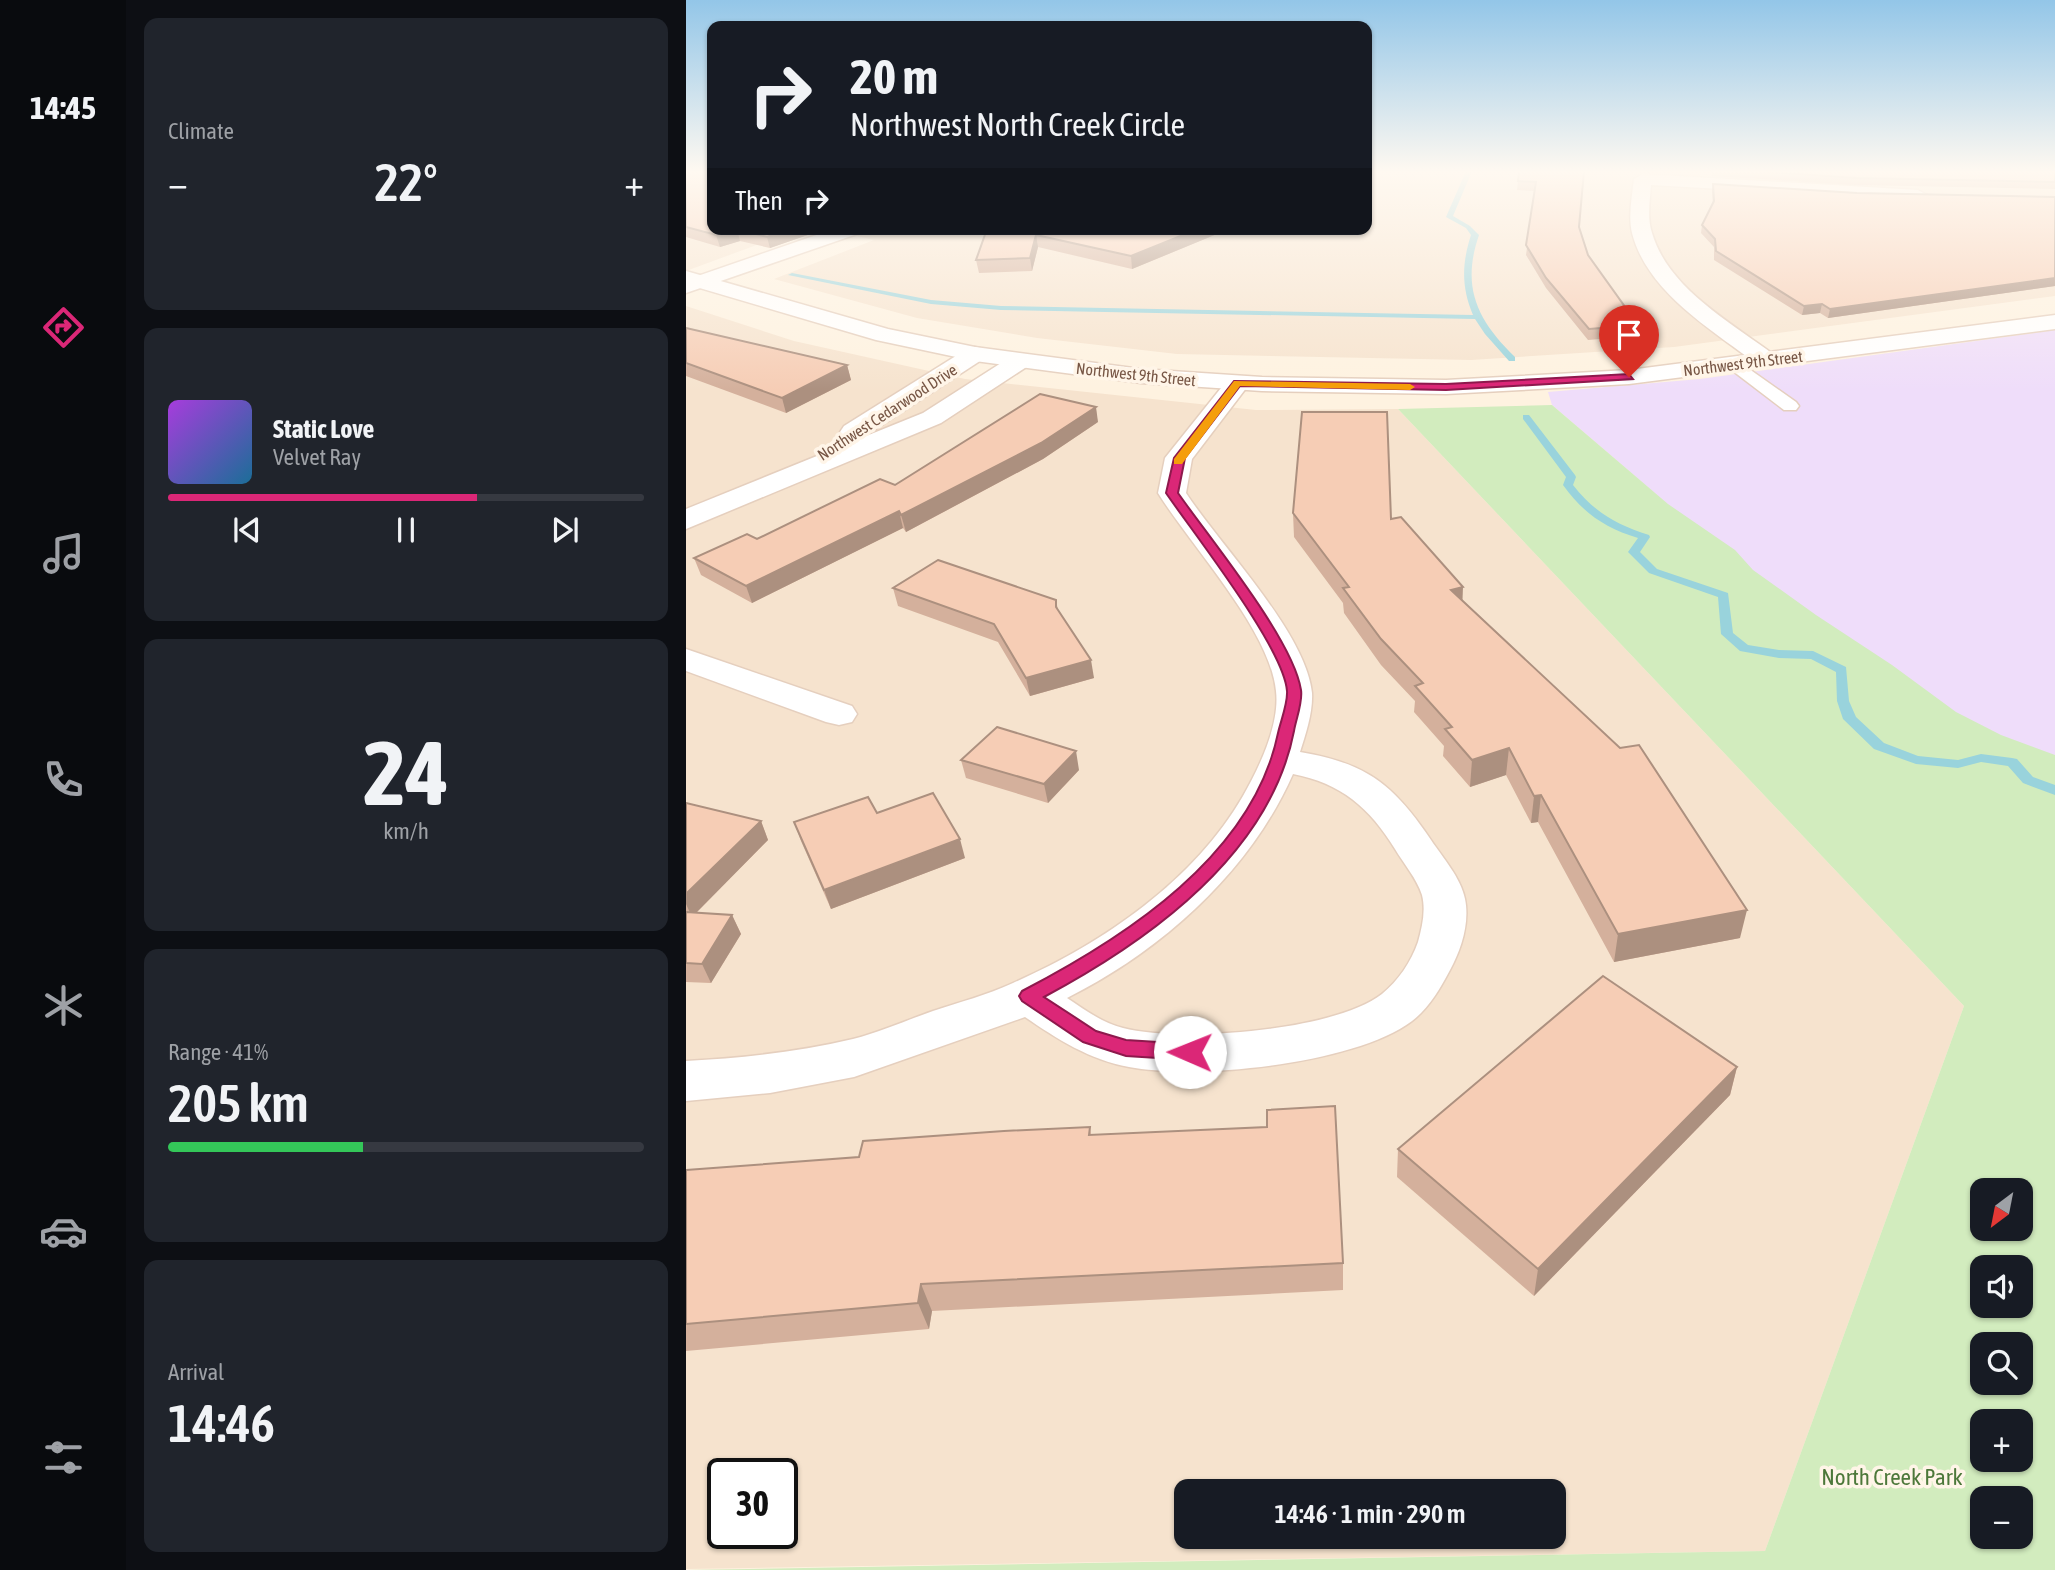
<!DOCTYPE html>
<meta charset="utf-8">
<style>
body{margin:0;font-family:"Asap Condensed",sans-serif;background:#20242c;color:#f1f3f6;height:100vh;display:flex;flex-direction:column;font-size:26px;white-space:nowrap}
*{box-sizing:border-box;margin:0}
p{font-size:23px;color:#9ea1a6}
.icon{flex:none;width:38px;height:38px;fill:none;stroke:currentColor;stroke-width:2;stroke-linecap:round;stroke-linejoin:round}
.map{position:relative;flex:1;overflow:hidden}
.drawer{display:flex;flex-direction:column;gap:18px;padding:18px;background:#0d0f14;width:560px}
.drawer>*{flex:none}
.banner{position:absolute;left:21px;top:21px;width:665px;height:214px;border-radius:14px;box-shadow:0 2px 5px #0004;background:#171b24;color:#f1f3f6;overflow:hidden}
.needle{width:46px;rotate:212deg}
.controls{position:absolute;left:1284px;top:1178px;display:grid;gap:14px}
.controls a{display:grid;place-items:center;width:63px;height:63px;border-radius:14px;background:#171b24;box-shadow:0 2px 5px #0004;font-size:35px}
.speed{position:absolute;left:21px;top:1458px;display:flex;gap:14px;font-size:35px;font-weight:700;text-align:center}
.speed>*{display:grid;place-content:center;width:91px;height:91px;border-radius:50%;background:#171b24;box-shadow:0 2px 5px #0004;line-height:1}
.speed .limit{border:4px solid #111;border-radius:10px;background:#fff;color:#111}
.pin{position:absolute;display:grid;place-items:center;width:60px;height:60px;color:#fff;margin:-72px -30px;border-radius:50% 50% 50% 0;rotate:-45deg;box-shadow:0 0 7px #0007}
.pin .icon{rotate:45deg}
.me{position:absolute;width:77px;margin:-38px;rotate:271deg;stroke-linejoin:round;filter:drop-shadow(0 0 5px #0008)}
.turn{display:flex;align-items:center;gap:24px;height:147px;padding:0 28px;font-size:32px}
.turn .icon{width:91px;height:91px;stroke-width:2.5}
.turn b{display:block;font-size:49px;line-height:60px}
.then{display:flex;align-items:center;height:66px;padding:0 28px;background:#0003;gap:14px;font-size:26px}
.big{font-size:52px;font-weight:600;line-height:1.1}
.drawer .widget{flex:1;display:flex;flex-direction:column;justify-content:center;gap:10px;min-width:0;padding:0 24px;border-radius:14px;background:#20242c}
.drawer .dial{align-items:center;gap:0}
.dial b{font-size:91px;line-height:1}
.song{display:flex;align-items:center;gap:21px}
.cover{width:84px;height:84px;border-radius:10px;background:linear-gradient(135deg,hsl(280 70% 55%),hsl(200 70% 35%))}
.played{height:7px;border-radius:4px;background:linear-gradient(90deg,#db2777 65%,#363941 65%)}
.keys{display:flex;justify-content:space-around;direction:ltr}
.heat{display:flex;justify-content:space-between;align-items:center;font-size:38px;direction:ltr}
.charge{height:10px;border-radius:5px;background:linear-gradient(90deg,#34c759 41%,#363941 0)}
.trip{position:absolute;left:488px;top:1479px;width:392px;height:70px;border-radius:14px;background:#171b24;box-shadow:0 2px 5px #0004;font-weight:600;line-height:70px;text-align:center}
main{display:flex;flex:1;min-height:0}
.menu{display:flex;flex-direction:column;width:126px;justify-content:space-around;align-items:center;background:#090b0e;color:#9ea1a6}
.menu .icon{width:49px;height:49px}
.menu .current{color:#db2777}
.menu b{font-size:32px;color:#f1f3f6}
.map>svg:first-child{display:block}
.residential{fill:#f6e3ce;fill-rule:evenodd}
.education{fill:#efddfa}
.green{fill:#d2ecbe;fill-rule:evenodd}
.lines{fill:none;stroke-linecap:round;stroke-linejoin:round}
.stream{fill:#99d3dc;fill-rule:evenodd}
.service-casing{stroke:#e5cfbe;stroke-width:3}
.minor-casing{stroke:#e5cfbe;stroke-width:3}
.tertiary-casing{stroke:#e5cfbe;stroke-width:3}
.service{fill:#fff;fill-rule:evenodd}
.minor{fill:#fff;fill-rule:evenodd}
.tertiary{fill:#fff;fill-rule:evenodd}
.wall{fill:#d4b09c}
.shaded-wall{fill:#ac907f}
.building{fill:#f6cdb5;stroke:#ac907f;stroke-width:2}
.route{fill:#db2777;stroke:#8e194d;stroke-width:2}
.slow{fill:#f59e0b}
.labels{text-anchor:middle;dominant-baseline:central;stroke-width:7;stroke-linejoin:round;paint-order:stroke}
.far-street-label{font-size:16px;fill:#775645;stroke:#fff5e8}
.near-park-label{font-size:23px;fill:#4d783a;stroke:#fff5e8}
</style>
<main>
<nav class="menu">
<b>14:45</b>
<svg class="icon current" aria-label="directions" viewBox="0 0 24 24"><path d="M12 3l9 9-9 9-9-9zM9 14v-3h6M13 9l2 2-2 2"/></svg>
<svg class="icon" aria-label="music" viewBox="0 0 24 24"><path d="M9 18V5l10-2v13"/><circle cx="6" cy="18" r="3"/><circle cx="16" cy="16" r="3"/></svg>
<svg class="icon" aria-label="phone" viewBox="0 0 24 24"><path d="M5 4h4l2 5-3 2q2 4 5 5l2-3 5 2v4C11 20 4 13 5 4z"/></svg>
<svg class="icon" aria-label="climate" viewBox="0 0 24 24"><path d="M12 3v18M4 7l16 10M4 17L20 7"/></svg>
<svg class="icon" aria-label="car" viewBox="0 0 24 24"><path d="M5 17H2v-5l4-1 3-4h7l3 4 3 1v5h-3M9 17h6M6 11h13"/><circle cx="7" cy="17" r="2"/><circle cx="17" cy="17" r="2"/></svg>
<svg class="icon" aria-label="filters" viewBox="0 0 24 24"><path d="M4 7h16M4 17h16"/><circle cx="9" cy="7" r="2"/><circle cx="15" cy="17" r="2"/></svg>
</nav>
<section class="drawer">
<div class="widget"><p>Climate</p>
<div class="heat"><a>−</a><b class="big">22°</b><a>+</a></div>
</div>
<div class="widget">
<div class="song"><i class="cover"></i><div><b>Static Love</b><p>Velvet Ray</p></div></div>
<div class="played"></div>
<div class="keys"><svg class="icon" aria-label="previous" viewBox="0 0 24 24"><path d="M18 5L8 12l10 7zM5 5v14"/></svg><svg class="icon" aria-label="pause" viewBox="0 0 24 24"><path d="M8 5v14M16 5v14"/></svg><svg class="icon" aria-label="next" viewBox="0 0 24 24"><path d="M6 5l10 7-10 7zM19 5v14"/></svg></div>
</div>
<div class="widget dial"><b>24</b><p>km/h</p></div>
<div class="widget"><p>Range · 41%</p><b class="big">205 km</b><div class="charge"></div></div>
<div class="widget"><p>Arrival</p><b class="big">14:46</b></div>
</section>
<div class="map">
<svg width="1369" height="1570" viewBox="0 0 1369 1570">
<rect width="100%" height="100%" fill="#fef2e0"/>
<g class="residential">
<path d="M0,171L26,229H114L0,271Z"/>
<path d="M681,171H1369V296L988,347L785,360L491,354L351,338L231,318L88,279L188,240L141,229H681Z"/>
<path d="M0,306L108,341L279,379L570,410L712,409L1278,1006L1079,1551L0,1569ZM37,1474H96V1533H37ZM500,1491H868V1536H500Z"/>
</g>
<path class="education" d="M1369,330V836L866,405L862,392L1014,379Z"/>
<path class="green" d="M866,405L982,504L1049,550L1067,570L1130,615L1206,665L1270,712L1315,735L1369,755V1570H0L1079,1551L1278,1006L712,409ZM1297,1190H1335V1228H1297ZM1297,1267H1335V1306H1297ZM1297,1344H1335V1382H1297ZM1297,1421H1335V1460H1297ZM1297,1498H1335V1536H1297Z"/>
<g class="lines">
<g class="stream">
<path d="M780,171H786L767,216L784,226L793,235C775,287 791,320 829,357V361H823L799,334L789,319L315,310L245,304L102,275L106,273L245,300L315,306L787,315C775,287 776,263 785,235L780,228L760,217Z"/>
<path d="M837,415H843L889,475L890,477L887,485C908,512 931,525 963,535L964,537L954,552L971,569L1042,593L1047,633L1062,645L1093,650L1127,651L1160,667L1163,701L1170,717L1198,743L1232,756L1272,760L1295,754L1326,758L1331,759L1347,777L1369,785V795L1337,783L1322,766L1295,762L1272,768L1230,764L1188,749L1157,719L1151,701L1150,672L1125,659L1093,658L1054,651L1035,634L1032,597L963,573L942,552L952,538C919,528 897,513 877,485L880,477L837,419Z"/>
</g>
<defs>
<path id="service" d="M1049,359L1110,402L1113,406L1110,410H1098L1043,368L1040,364L1043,360Z"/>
<g id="minor">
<path d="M957,174L1232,190L1241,195L1232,200L965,185C964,200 961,218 966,233C982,288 1044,322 1087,354L1091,359L1087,364H1071C1026,330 961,292 946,233C942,216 946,196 948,179Z"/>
<path d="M148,229H176L174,233L0,293V280Z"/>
<path d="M289,347L297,349L301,354L297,359L176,438H158L154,432L158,426L281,349Z"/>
<path d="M334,354L342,356L346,361L342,366L255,423L0,529V509L237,413L326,356Z"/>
<path d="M552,376L561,378L564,383L506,459L500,493C534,545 620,633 626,693C627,712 620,733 614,752C681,763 708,785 745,840C757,858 775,878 779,899C784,923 775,950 764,970C754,989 743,1008 726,1021C669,1064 512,1080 443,1067C404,1060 371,1039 339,1017L168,1077L84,1093L0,1101V1061C56,1058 112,1052 167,1039C195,1032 221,1020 247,1011C274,1002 301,995 327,983C416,944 508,881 557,796C573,768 594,724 590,691C584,630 505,546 472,493L479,458L543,378ZM607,774C655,783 684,808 709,849C718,864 731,879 736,895C740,911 736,927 732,942C725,962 712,981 696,994C649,1031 494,1043 437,1028C416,1023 398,1009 381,998C475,951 564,872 607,774Z"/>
<path d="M0,649L166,706L171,714L166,722L153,725L140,722L0,671Z"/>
</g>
<path id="tertiary" d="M0,271L202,329L289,347L455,369L576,377L760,380L943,370L1369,315V329L943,384L760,394L576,391L455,383L289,361L190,340L0,284Z"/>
</defs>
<use href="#service" class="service-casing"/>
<use href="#minor" class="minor-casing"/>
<use href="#tertiary" class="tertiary-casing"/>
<use href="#service" class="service"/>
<use href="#minor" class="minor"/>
<use href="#tertiary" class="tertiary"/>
</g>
<g class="wall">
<path d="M0,171L139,229L84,248L54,241L34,247L0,237Z"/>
<path d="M833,171H898L893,227L902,255L952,325L950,336L902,340L860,288L840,255L849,191L831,190Z"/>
<path d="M1025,171H1369V189L1169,185L1026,176Z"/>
<path d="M1027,184L1171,193L1369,197V286L1142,318L1134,313L1116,315L1028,260V247L1015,233L1016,225L1027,204L1026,192Z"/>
<path d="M281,229H543L446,269L352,247L346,271L293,273L290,260L299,235L281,230Z"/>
<path d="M0,328L161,365L165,380L100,413L0,376Z"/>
<path d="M412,422L357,459L220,532L217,528L66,603L15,575L8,558L71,539L209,485Z"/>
<path d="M607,513L705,519L776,601L1054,938L928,962L852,822L845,823L820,775L784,787L757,756L758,746L728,712L729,701L695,665L658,613L657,603L608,537Z"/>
<path d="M207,588L370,600L372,610L408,678L344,696L312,642L212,606Z"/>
<path d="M275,760L393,770L362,803L280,778Z"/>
<path d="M0,803L75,821L82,840L10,913L46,915L55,934L25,983L0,982Z"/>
<path d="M191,813L279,858L145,909L115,841L108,822Z"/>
<path d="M1051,1067L1044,1095L848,1296L711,1177L712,1149Z"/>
<path d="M404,1127L405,1134L657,1263V1290L246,1311L243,1329L0,1351V1169L1,1170L173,1157Z"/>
</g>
<g class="shaded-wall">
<path d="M51,229L54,241L34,247L30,235Z"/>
<path d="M103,229H139L84,248L81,237Z"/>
<path d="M512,229H543L446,269L445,256Z"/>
<path d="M350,235L352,247L346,271L344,258Z"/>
<path d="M1369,278V286L1142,318L1144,309Z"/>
<path d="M1136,304L1134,313L1116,315L1118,306Z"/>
<path d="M161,365L165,380L100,413L96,398Z"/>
<path d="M410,407L412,422L357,459L220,532L215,515Z"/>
<path d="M213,511L217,528L66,603L60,586Z"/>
<path d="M777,587L776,612L765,590Z"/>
<path d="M405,660L408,678L344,696L340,678Z"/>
<path d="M823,748L820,775L784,787L786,760Z"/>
<path d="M390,751L393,770L362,803L358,784Z"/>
<path d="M855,795L852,822L845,823L848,796Z"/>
<path d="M75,821L82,840L6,917L0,904V894Z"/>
<path d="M274,839L279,858L145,909L138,890Z"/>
<path d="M1061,910L1054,938L928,962L932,934Z"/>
<path d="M46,915L55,934L25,983L16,964Z"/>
<path d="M1051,1067L1044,1095L848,1296L852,1269Z"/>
<path d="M235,1284L246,1311L243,1329L232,1303Z"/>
</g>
<g class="building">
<path d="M0,171H26V229H50L30,235L0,227Z"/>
<path d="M833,171H898L893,227L902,255L952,325L903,329L860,278L840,245L850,182L832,181Z"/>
<path d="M1070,171H1369V182L1171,178Z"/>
<path d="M1027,184L1171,193L1369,197V278L1144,309L1136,304L1118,306L1030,251L1029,239L1016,225L1028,201Z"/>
<path d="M52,229H103L81,237Z"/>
<path d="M301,229H512L445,256L350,235L344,258L290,260Z"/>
<path d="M0,328L161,365L96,398L0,363Z"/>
<path d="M354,394L410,407L355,443L215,515L213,511L60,586L8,558L61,534L71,539L194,479L209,485Z"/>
<path d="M616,412H701L705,519L715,517L777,587L765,590L934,748L953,745L1061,910L932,934L855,795L848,796L823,748L786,760L759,729L766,727L729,686L737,683L695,639L657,588L663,587L607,513Z"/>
<path d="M252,560L370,600V607L405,660L340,678L308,624L207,588Z"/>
<path d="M311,727L390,751L358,784L275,760Z"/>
<path d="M247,793L274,839L138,890L108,822L182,797L191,813Z"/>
<path d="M0,803L75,821L0,894Z"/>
<path d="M0,912L46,915L16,964L0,963Z"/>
<path d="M917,976L1051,1067L852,1269L712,1149Z"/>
<path d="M649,1106L657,1263L235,1284L232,1303L0,1324V1170L173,1157L177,1141L318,1131L404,1127L403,1135L581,1127V1110Z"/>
</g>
<linearGradient id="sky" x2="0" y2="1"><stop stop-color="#93c6e8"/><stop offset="0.44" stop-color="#fff9f1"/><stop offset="1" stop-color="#fff9f1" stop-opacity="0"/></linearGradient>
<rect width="1369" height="391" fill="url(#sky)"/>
<path class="route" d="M943,374L947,379L760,390L554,386L499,458L492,493C524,539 607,639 615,690C617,702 610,719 608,731C584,855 463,941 358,997L410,1031L440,1040L504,1044L511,1047L514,1052L511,1058L504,1060L440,1056L397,1042L336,1001L333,996L336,991C440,937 567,855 592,733C595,720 602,703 601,691C598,648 508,534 480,493L488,458L548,381L760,384Z"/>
<path class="slow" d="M548,381L724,384L729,387L724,390L554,386L496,464H488V459Z"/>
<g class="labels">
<g class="far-street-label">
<text transform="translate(1057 363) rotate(-7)">Northwest 9th Street</text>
<text transform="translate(450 374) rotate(6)">Northwest 9th Street</text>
<text transform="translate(201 412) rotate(-33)">Northwest Cedarwood Drive</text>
</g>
<g class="near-park-label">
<text x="1206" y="1477">North Creek Park</text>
</g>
</g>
</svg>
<div class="controls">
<a><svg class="needle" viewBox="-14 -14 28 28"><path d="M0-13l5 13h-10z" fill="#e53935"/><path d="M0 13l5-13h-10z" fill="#9ea1a6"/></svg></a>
<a><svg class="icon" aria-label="sound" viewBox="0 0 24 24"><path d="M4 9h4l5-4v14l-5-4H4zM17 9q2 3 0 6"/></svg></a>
<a><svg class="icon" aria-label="search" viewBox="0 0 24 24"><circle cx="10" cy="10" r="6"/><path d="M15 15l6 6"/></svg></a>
<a>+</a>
<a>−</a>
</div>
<div class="speed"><div class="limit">30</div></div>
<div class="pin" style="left:943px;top:377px;background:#d93025"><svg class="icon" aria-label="arrive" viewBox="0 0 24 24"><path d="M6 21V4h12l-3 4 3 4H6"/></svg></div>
<svg class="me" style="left:504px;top:1052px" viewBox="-20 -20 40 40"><circle r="19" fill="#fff"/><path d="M0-13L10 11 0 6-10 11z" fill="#db2777"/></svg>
<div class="trip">14:46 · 1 min · 290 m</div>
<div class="banner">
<div class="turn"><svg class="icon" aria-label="right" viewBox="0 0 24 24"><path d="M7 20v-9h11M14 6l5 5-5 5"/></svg><div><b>20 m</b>Northwest North Creek Circle</div></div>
<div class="then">Then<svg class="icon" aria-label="right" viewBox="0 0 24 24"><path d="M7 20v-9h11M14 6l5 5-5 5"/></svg></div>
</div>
</div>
</main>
